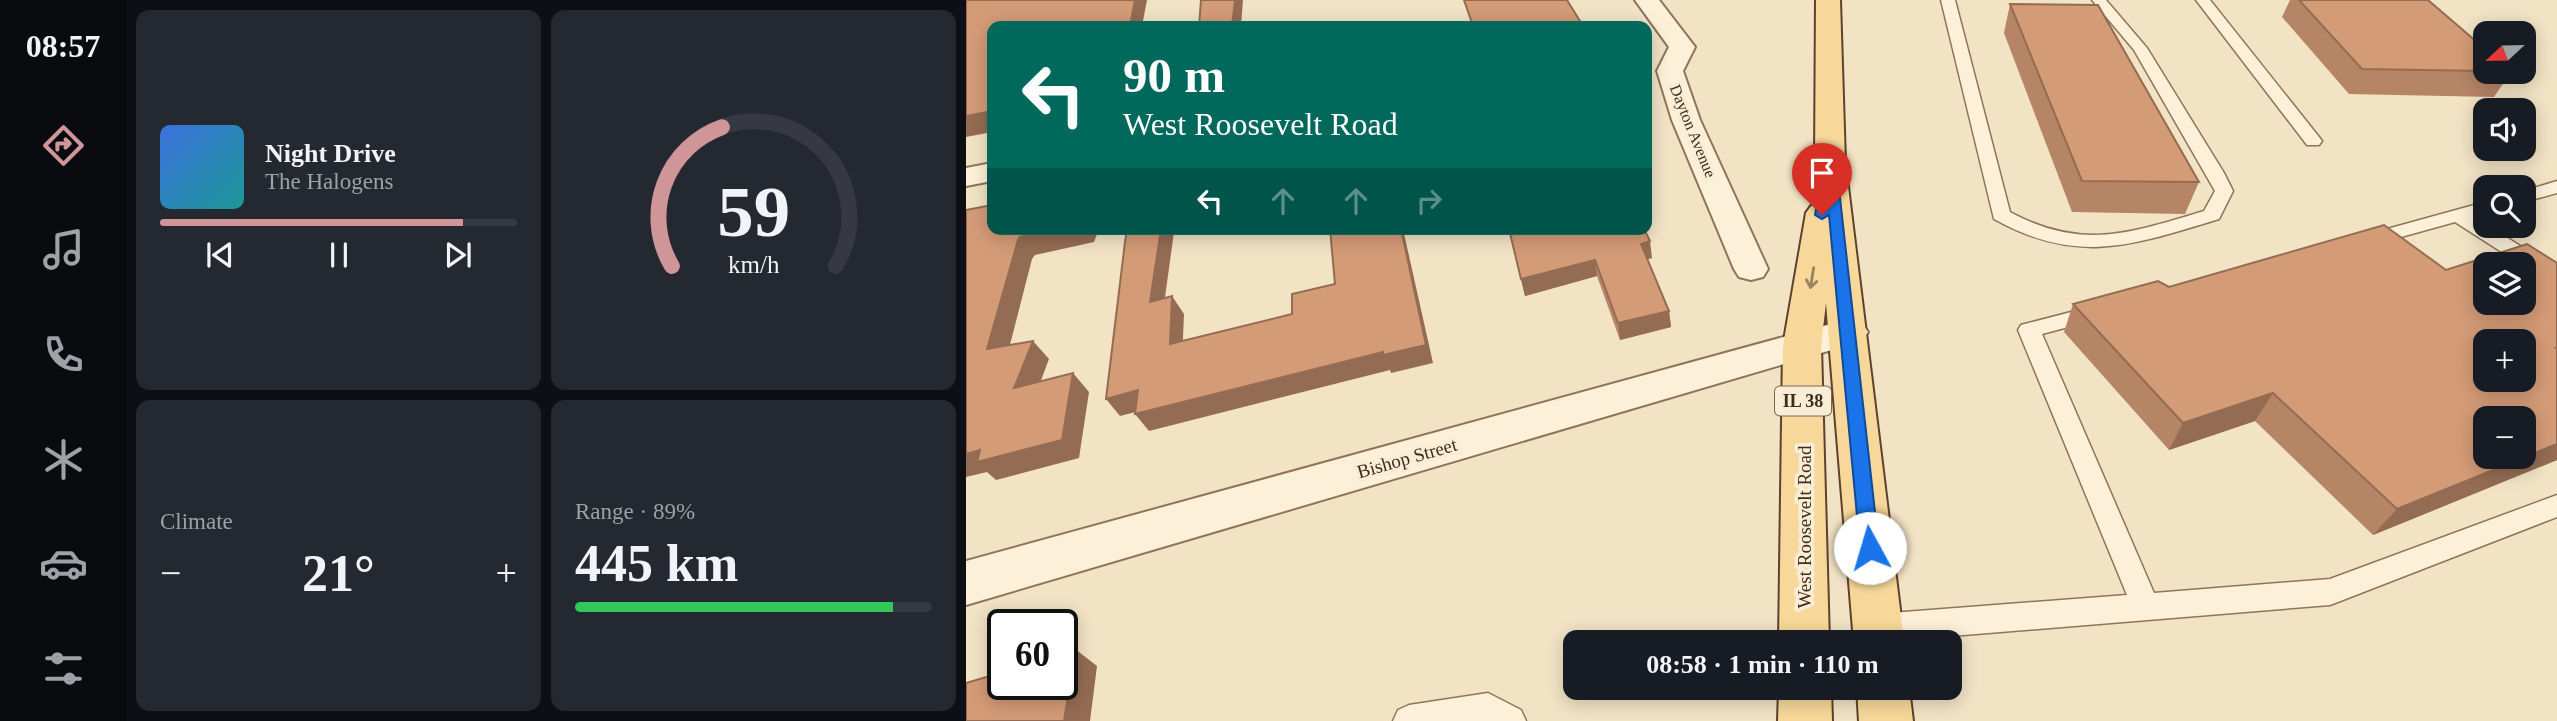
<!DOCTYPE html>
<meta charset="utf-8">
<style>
body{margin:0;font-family:Georgia,serif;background:#242831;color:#f1f3f6;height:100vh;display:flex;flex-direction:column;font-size:26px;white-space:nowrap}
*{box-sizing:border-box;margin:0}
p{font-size:23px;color:#9ea1a6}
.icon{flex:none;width:38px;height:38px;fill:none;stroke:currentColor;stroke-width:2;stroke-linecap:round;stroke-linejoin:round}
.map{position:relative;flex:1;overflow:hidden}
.side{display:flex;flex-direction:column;gap:10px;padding:10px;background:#0d0f14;width:840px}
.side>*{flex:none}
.hud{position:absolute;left:21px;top:21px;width:665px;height:214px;border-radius:14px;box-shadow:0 4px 18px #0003;background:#00695c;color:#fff;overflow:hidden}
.needle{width:46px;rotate:248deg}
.controls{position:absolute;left:1507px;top:21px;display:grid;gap:14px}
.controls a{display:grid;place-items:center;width:63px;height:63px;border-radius:14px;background:#171b24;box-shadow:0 4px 18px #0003;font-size:35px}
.speed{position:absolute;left:21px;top:609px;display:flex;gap:14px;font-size:35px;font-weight:700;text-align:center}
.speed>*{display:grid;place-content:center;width:91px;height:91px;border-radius:50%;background:#171b24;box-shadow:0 4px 18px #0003;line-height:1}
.speed .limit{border:4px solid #111;border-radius:10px;background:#fff;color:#111}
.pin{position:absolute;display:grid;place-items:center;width:60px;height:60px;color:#fff;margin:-72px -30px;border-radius:50% 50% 50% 0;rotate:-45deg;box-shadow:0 0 7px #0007}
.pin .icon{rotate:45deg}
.me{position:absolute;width:77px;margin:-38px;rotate:354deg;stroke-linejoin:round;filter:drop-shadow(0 0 5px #0008)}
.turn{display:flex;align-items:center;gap:24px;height:147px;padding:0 21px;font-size:32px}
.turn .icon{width:91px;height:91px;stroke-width:2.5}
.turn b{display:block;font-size:49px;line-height:60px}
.lanes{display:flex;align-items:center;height:66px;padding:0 21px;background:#0003;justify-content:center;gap:35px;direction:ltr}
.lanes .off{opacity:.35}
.big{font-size:52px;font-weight:600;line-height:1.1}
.side .card{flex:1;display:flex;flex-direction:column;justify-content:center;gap:10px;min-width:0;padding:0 24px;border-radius:14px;background:#242831}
.side .dial{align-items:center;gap:0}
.dial svg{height:182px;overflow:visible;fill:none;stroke:#363941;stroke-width:7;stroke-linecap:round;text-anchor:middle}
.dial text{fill:#f1f3f6;stroke:none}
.song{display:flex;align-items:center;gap:21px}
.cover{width:84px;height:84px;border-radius:10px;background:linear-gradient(135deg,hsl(220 70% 55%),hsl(180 70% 35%))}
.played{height:7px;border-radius:4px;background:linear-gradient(90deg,#cf9599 85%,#363941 85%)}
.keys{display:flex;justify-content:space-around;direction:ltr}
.heat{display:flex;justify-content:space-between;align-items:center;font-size:38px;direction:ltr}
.charge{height:10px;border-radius:5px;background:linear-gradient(90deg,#34c759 89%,#363941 0)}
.side .tiles{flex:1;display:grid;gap:10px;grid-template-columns:repeat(2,1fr)}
.trip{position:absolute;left:597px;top:630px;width:399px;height:70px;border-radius:14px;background:#171b24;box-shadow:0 4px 18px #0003;font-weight:600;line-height:70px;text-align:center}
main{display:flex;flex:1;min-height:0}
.tabs{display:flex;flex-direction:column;width:126px;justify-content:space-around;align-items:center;background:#090b0e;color:#9ea1a6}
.tabs .icon{width:49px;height:49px}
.tabs .active{color:#cf9599}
.tabs b{font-size:32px;color:#f1f3f6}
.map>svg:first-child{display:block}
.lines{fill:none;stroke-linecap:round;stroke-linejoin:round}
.service-casing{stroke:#907459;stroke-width:3}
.minor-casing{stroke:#907459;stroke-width:4}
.primary-casing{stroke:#5d422d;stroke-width:4}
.service{fill:#fcf0d9;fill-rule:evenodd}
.minor{fill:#fcf0d9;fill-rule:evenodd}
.primary{fill:#f8d89a;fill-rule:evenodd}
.wall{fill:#b68566}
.shaded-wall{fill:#946c53}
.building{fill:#d49b77;stroke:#946c53;stroke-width:2;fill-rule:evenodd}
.oneway{stroke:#9b825c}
.route{fill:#1a73e8;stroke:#114b97;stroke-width:2}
.labels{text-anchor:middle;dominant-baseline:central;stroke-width:7;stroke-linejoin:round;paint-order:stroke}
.far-street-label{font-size:16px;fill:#3e2c1e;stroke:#f9edd5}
.shield{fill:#f9edd5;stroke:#766655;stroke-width:2}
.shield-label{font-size:18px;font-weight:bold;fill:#3e2c1e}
.street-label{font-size:19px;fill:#3e2c1e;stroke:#f9edd5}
</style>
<main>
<nav class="tabs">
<b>08:57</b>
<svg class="icon active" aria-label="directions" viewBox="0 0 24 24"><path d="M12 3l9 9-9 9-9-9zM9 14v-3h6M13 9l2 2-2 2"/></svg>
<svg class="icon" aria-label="music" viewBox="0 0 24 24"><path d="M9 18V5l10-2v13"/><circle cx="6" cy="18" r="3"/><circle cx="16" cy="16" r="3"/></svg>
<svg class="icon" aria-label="phone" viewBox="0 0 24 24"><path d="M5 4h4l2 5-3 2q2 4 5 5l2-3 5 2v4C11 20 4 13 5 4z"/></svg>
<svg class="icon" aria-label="climate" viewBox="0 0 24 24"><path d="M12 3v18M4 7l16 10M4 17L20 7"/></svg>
<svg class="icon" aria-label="car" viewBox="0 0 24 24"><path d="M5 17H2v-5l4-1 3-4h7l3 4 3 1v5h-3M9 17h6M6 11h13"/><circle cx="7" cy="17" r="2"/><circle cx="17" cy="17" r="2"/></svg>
<svg class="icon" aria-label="filters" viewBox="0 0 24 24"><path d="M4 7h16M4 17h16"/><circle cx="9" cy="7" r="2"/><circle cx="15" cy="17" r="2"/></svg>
</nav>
<section class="side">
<div class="tiles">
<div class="card">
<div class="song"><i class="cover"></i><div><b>Night Drive</b><p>The Halogens</p></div></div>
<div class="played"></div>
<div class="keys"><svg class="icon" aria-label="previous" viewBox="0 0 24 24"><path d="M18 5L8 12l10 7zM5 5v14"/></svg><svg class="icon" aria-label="pause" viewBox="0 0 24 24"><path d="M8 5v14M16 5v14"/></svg><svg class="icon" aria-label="next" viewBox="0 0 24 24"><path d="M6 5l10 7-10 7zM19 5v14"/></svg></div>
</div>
<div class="card dial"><svg viewBox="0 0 100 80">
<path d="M14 69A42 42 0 1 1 86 69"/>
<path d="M14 69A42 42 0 0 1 36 8" stroke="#cf9599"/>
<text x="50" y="56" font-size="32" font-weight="700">59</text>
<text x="50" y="72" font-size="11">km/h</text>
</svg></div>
<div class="card"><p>Climate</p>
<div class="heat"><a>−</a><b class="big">21°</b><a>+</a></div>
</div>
<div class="card"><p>Range · 89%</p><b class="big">445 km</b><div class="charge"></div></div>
</div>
</section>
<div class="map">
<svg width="1591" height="721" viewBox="0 0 1591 721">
<rect width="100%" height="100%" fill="#f2e3c5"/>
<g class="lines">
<defs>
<g id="service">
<path d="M975,0H989L1044,212C1116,251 1164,233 1238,211L1249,191L1168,50L1126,0H1140L1181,48L1258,173L1267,191L1253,219C1167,245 1112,266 1028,219Z"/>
<path d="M1230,0H1244L1353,137L1356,141L1353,145H1341Z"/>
<path d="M1591,181V193L1558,202V191Z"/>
<path d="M1519,202V214L1508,217L1591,269V285L1584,283L1489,222L1399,247L1392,245L1389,241L1392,237Z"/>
<path d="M1132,305L1140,307L1143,312L1140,317L1076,334L1188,593L1364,579L1591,495V517L1364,605L912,642L902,638L897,628L902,618L912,614L1161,595L1052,330L1055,325Z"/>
<path d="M522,693L555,710L560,721H427L432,710L443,705Z"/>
</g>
<g id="minor">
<path d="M669,0H693L729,47L717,71L734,120L802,269L797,277L785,280L773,277L768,269L706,120L691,71L703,47Z"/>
<path d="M26,163V181L0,186V168Z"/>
<path d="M883,319L896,323L902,332L896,341L0,605V561Z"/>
</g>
<g id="primary">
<path d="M850,0H874L879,162L938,642H888L860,303L855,346L863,642H813L817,346L840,213L845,206L852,204L849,162Z"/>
<path d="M813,688H865L866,721H812Z"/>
<path d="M891,688H943L947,721H893Z"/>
</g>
</defs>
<use href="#service" class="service-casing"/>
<use href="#minor" class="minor-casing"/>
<use href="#primary" class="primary-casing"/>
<use href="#service" class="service"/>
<use href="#minor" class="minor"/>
<use href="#primary" class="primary"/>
</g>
<g class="wall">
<path d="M1324,0H1462L1519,49V72H1545L1528,97L1383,94L1316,17Z"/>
<path d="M1044,4L1233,182L1219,214L1106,212L1038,33Z"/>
<path d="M543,229L686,258L681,259L703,311L705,327L654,340L631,276L559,296Z"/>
<path d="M1591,263V460L1407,535L1289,421L1203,450L1098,332L1107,304L1203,287Z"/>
</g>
<g class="shaded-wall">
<path d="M169,0H181L176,26H164Z"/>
<path d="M269,0H277L275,26H266Z"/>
<path d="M26,111V132L0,137V116Z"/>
<path d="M89,229H133L128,242L69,255L66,259L38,368L21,349L52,240L54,237Z"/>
<path d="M195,229H221L208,232L196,319L184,302Z"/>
<path d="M435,229H437L467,363L425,373L424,370L183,431L169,414L417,352Z"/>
<path d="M684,241L686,258L677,260L675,244Z"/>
<path d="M629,260L631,276L559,296L555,279Z"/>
<path d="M206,296L218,314L216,362L204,344Z"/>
<path d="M703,311L705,327L654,340L652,323Z"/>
<path d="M67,341L83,359L65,407L48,388Z"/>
<path d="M107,373L123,392L113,458L30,480L21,472L0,477V454Z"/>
<path d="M172,390L185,408L154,416L140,399Z"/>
<path d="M1307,393L1289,421L1203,450L1217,423Z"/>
<path d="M1591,444V460L1407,535L1431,509Z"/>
<path d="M109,649L131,666L124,721H98Z"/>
</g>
<g class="building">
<path d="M0,0H169L164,26H26V111L0,116Z"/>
<path d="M235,0H269L266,26H233Z"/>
<path d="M498,0H601L617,26H507Z"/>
<path d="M1333,0H1462L1519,49V71L1396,69Z"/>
<path d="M1044,4L1132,5L1233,182L1116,181Z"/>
<path d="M26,205V229H89L54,237L52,240L21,349L67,341L48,388L107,373L96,440L11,462L14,450L0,454V210Z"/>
<path d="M1418,225L1480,270L1561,244L1591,263V348H1590L1591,349V444L1431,509L1307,393L1217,423L1107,304L1192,281L1203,287ZM1519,264H1558V303H1519ZM1519,341H1558V380H1519ZM1519,418H1558V457H1519Z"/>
<path d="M161,229H195L184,302L206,296L204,344L326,314V294L369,284L364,229H435L460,345L417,355V352L169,414L172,390L140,399L159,242Z"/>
<path d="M543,229H678L684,241L675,244L703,311L652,323L629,260L555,279Z"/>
<path d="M109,649L98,721H0V683L37,672V684H96V653Z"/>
</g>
<defs><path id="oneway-shaft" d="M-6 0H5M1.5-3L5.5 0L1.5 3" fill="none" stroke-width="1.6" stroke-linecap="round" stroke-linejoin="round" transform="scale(1.75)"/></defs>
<use class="oneway" href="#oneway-shaft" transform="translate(846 278) rotate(99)"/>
<path class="route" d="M864,159L870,162L913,548L911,554L904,556L897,554L894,548L863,215L856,219L849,215L858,162Z"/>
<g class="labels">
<g class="far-street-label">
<text transform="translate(727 131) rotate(68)">Dayton Avenue</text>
</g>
<rect class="shield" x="809" y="386.5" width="56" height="29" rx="5"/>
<g class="shield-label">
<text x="837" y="401">IL 38</text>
</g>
<g class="street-label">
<text transform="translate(441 458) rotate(-16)">Bishop Street</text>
<text transform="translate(838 527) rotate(-90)">West Roosevelt Road</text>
</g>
</g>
</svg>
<div class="controls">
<a><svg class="needle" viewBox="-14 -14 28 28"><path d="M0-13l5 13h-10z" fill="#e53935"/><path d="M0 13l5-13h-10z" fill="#9ea1a6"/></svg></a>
<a><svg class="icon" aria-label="sound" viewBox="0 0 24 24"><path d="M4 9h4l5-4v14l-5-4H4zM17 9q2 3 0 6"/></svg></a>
<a><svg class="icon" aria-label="search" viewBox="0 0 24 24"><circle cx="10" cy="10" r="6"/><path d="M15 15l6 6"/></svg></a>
<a><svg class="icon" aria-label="layers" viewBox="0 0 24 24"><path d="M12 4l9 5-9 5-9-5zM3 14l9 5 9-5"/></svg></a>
<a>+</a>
<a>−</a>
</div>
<div class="speed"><div class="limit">60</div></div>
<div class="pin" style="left:856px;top:215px;background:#d93025"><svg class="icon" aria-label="arrive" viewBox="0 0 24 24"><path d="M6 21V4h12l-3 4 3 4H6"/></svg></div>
<svg class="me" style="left:904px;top:548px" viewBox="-20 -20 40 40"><circle r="19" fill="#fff"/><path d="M0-13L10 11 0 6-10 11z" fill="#1a73e8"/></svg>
<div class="trip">08:58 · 1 min · 110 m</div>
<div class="hud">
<div class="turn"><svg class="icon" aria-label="left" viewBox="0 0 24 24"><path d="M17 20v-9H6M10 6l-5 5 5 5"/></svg><div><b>90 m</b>West Roosevelt Road</div></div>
<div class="lanes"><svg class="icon" aria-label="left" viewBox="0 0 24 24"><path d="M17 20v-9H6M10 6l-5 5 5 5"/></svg><svg class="icon off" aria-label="ahead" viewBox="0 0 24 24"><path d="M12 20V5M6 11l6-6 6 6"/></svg><svg class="icon off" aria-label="ahead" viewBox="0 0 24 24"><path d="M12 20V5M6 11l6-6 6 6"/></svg><svg class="icon off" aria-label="right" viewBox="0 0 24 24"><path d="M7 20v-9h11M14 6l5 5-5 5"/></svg></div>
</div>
</div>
</main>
